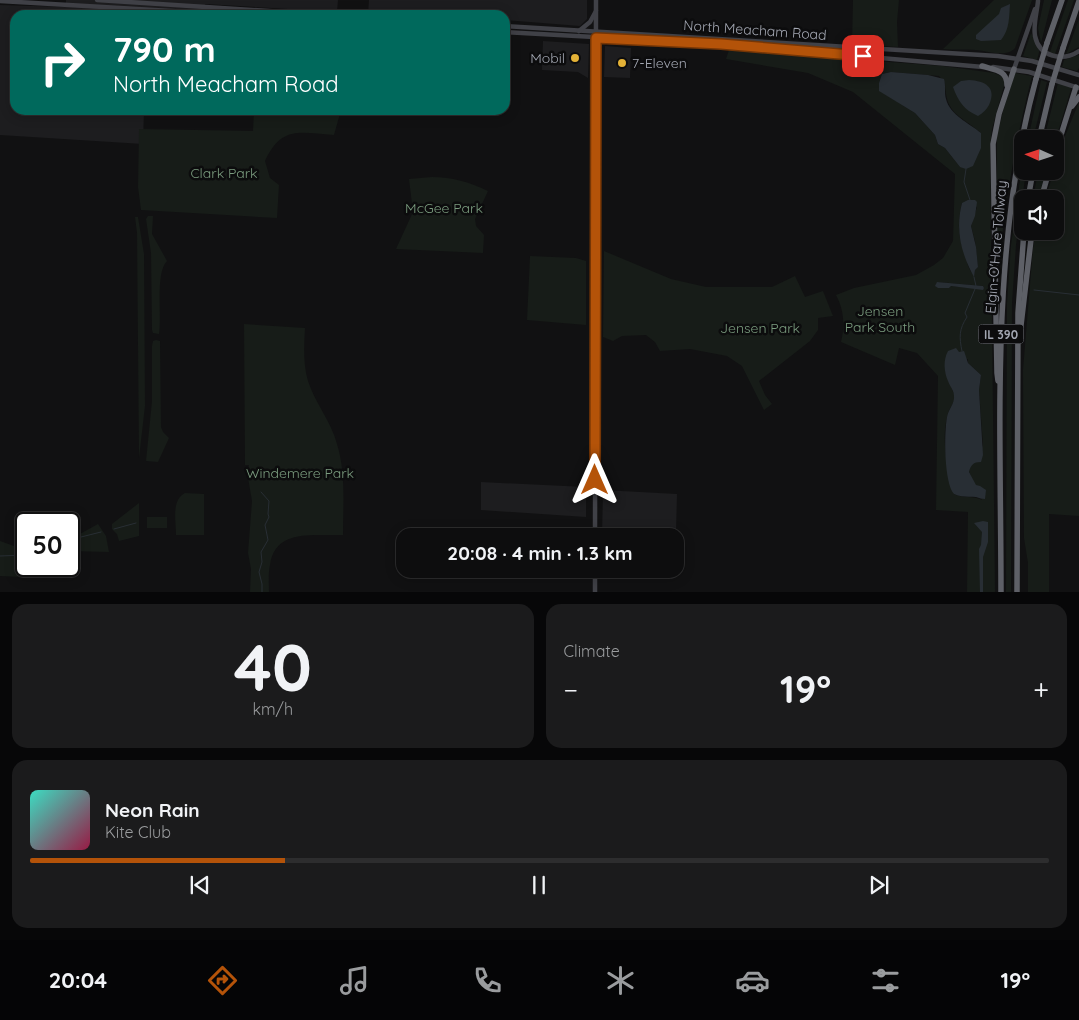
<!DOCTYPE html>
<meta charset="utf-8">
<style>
body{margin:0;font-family:Quicksand,sans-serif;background:#1b1b1c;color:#f1f3f6;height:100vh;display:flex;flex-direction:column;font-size:19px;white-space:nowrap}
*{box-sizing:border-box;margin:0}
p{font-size:16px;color:#9a9c9e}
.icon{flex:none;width:28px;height:28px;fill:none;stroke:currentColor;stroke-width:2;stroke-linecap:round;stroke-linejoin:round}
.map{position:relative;height:592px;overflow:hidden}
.details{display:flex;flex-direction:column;gap:12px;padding:12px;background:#070708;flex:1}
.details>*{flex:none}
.top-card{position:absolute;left:10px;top:10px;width:500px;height:105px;border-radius:15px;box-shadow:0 2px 12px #0003,0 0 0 1px #2d2d2e;background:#00695c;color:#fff;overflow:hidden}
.needle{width:32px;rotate:273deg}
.tools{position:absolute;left:1014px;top:130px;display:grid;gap:10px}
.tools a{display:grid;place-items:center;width:50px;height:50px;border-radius:10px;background:#0d0d0e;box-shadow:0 2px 12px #0003,0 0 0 1px #2d2d2e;font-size:25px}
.speed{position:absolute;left:15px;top:512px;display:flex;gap:10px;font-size:25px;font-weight:700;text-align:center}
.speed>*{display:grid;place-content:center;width:65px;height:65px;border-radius:50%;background:#0d0d0e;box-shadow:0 2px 12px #0003,0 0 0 1px #2d2d2e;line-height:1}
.speed .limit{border:2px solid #111;border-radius:8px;background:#fff;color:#111}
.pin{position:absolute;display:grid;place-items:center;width:42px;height:42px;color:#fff;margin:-21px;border-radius:10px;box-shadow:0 2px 8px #0006}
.me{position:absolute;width:55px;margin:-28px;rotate:0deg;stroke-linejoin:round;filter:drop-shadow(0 0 4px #0008)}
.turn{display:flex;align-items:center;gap:18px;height:105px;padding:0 20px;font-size:22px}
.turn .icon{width:65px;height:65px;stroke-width:2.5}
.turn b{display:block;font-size:35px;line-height:42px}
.big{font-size:38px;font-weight:800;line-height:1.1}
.details .card{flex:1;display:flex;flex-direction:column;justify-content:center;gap:8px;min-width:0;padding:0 18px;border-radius:15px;background:#1b1b1c}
.details .dial{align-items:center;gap:0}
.dial b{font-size:65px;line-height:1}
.song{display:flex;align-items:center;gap:15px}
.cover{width:60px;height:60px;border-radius:8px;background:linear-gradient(135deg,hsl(170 70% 55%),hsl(340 70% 35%))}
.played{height:5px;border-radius:2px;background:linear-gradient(90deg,#b45309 25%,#2d2d2e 25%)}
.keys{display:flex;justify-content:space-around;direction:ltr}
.heat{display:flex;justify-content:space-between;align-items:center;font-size:28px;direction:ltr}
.details .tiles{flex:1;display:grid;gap:12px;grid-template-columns:1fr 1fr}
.card:last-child{grid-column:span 2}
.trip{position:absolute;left:396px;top:528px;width:288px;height:50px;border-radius:15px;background:#0d0d0e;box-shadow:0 2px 12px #0003,0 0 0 1px #2d2d2e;font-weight:800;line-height:50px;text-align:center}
.dock{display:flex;height:80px;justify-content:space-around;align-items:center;background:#050506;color:#9a9c9e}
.dock .icon{width:35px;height:35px}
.dock .current{color:#b45309}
.dock b{font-size:22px;color:#f1f3f6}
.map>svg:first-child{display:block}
.built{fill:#1d1d1f}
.green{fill:#171c18;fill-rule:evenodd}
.water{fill:#282e34}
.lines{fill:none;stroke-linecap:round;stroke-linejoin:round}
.stream{stroke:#282e34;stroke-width:1}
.secondary{stroke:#404147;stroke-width:4.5}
.motorway{stroke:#5e6067;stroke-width:5.5}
.motorway-bridge{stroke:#5e6067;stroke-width:5.5}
.route-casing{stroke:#753606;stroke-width:12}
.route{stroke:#b45309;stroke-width:9}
.poi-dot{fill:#e4b237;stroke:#0c0c0d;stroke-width:2}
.labels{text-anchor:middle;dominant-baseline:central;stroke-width:5;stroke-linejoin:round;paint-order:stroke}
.shield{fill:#0c0c0d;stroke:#767880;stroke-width:1}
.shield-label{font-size:12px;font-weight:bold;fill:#a3a7b2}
.street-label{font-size:14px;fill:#a3a7b2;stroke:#0c0c0d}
.poi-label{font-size:14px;fill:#a3a7b2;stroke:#0c0c0d;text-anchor:end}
.park-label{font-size:14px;fill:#7b9c7f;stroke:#0c0c0d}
</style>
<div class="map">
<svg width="1079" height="593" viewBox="0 0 1079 593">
<rect width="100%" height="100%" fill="#111112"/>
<g class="built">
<path d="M66,0H338L337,12L205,4L204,15H15V110H144L143,144L0,135V5L66,7Z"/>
<path d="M369,0H587V19L580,26L505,20V15L368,14Z"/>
<path d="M543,41L589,44L588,78L578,72L542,70Z"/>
<path d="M605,46L631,48L630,78L604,77Z"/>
<path d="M481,482L586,487V517L481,510Z"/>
<path d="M603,490L677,494L675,572L602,570V569H675V536H602Z"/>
</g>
<g class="green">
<path d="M853,0H899L897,22L898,47L852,44Z"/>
<path d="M994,0H1032L1015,48C1006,58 989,51 976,50C966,49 954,50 943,49Z"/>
<path d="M1044,0H1052L1041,43L1038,28Z"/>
<path d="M1068,0H1074L1055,54L1050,52Z"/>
<path d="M1079,19V47L1066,54L1068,49Z"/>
<path d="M1031,33L1040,49L1037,60L1023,56Z"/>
<path d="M729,50L943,66L994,73L1001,76L1005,82L992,129L990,147L995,592H967L968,512L936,510L938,376L917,353L899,348L895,365L841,342C845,325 844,310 836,295L854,288L916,275L934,265L943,258L953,241L955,174L853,92L808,73L726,59ZM891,72L939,76L945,83C946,115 959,114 981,133L960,167L945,148L938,144L935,135L915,113L880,91L879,83L882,74ZM962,203L977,207L971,226L975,241L978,267L975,270L974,275C968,269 968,265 966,257C958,238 957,223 962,203ZM938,282L983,286L984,288L983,289L951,286L949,288H938L936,284ZM968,359V363L981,375L979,390L983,445L975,462L971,465L969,472L982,500C973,495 963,499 954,494C948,469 941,443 947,417C948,410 953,405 955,398C955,394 946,376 945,369Z"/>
<path d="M1079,55V68L1077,71L1062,67L1064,60Z"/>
<path d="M1015,73L1032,76C1015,142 1004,208 998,275H997V136L1003,111Z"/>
<path d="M1041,80L1047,82L1033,139H1028Z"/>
<path d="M1058,83L1070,87L1071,89L1055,142V139H1044Z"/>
<path d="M1079,102V516L1049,514V592L1028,593V563L1024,538L1023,370L1033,248L1036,231H1055V199H1045L1065,136Z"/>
<path d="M254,110H341L334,135C300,133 282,125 265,161L270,178L279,185L277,218L141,210L138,187L139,129L253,131Z"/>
<path d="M1022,166V171H1026L1016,245L1012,303L1011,592L1006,593L1007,303L1011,245Z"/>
<path d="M1038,171H1046L1038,199H1033Z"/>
<path d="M432,177C452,177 469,182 488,191L475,219L476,226L484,235L483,253L396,249L413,212L409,179Z"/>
<path d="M148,216H153L152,234L167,261C155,273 162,316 159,334L153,333L152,330L151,253L146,219Z"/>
<path d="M135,217H138L144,254L145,406L139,458L137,233Z"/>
<path d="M604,251L671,279L706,287H772L795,276L805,297L823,291L833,316L818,318V330L810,341L759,381L765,395L772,404L764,410L742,366L727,356L690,349L660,351L655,342L646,335L622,336L613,341L603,337Z"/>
<path d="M530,256L576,258L586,261V325L527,320Z"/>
<path d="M244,324L305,328C304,346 303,364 308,381C315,403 331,421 337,444C346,473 343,505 343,535C314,536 275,528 270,565C268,574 269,584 269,592H250L251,569L248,553L252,501L247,472L249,465H245Z"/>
<path d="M156,340L160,341L161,427L163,432L169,438L158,462L146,461L152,401V346L153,341Z"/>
<path d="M185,493L204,494V535H176C176,521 171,500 185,493Z"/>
<path d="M139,503V536L119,541L117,534L112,529V524Z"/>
<rect x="147" y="517" width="20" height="11"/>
<path d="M69,522L78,535L98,524L106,536L109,552L69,551V524H67Z"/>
<path d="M0,541L14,546H26V566H41L22,577L0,576Z"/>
</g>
<g class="water">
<path d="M1010,4C1009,16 1010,29 1001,40L981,41L976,39V35L999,14L1001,8Z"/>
<path d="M891,72L928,75L944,79C946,86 944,93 946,99C950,115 969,123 981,133V148L973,166L966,169L960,167L945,148L938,144L935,135L915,113L879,91V83L882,74Z"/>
<path d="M969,80C985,81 997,87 989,105C986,110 983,113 978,116C964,110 958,101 953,87L961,81Z"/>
<path d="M968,200H975L977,202L975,216L971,226L976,247L978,267L975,270L974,277C961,253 955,230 962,203Z"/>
<path d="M937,282L983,286L984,288L983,290L951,286L949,288H938L935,286Z"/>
<path d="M956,348L959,352L964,351L968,363L981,375L979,390L983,455L981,462C973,462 971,465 969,472L976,485L980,486L986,490L985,499C982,499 979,498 976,497C968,496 962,498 954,494C944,483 944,433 947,417C948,410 955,403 954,396C954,390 950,387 948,381C944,372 943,360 948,351Z"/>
<path d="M983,521L988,522V542L983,557V592L980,593L979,549L981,545L982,532L974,523Z"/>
</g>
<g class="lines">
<g class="stream">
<path d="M966,169L964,182L970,200"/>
<path d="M974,277L976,286"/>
<path d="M1034,290L1079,295"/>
<path d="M962,351C959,337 959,329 967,317L965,313L975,289"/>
<path d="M261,492L269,501L268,514L269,517L265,525L268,540L261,552L262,562L259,572L262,584V593"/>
<path d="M114,529L136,523"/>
<path d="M69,540L101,532"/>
<path d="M0,556L26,555"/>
</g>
<g class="secondary">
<path d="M97,0L331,15"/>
<path d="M0,1L240,15"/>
<path d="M1038,1C1037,12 1033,25 1035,36C1039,57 1063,62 1079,51"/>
<path d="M505,26L998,56L1032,61L1079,75"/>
<path d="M579,31L590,22L596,11"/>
<path d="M505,32L721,44L983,67"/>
<path d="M993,67L1029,72L1079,88"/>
<path d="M1014,69L1035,9"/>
<path d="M595,536L596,0"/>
<path d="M595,569V593"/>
</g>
<g class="motorway">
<path d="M1047,43L1062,0"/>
<path d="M1063,48L1079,1"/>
<path d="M982,66C995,70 1007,70 1007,85"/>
<path d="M1072,106L1079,97"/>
<path d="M1039,139L1052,84"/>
<path d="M1055,154L1076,87"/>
<path d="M1028,199L1033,171"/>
<path d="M1041,199L1049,171"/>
<path d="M1020,334L1032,231"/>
<path d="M998,381L997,373L993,144L999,114L1014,69"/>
<path d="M1001,593C1001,420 990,247 1036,79"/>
<path d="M1017,593L1018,313L1024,231"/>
</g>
<g class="motorway-bridge">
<path d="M1036,79L1047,43"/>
<path d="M1052,84L1063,48"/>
</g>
</g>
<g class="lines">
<defs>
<path id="route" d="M595,480L596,38L721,44L863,56"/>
</defs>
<use href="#route" class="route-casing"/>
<use href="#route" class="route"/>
</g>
<g class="poi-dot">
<circle cx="575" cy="58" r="5"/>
<circle cx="622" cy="63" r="5"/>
</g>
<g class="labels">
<rect class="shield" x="978.5" y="324.5" width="45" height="19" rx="4"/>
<g class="shield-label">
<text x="1001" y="334">IL 390</text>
</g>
<g class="street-label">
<text transform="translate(755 30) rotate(4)">North Meacham Road</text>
<text transform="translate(996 247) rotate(-85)">Elgin-O'Hare Tollway</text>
</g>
<g class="poi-label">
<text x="565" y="58">Mobil</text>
<text x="632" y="63" text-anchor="start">7-Eleven</text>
</g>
<g class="park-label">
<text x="224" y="173">Clark Park</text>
<text x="444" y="208">McGee Park</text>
<text x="880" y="311">Jensen<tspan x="880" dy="16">Park South</tspan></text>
<text x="760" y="328">Jensen Park</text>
<text x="300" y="473">Windemere Park</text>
</g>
</g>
</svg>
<div class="tools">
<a><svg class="needle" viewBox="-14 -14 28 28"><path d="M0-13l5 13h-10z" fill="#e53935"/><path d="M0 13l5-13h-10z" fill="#9a9c9e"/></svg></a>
<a><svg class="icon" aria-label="sound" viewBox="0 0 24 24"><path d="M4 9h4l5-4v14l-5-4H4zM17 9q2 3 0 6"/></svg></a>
</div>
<div class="speed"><div class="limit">50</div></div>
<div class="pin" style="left:863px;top:56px;background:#d93025"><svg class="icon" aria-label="arrive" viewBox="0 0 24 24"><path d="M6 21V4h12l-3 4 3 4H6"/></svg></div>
<svg class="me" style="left:595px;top:480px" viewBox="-20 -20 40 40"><path d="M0-17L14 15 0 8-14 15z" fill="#b45309" stroke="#fff" stroke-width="4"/></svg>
<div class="trip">20:08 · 4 min · 1.3 km</div>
<div class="top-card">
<div class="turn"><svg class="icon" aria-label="right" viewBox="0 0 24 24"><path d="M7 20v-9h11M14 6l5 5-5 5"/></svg><div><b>790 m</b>North Meacham Road</div></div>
</div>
</div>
<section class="details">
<div class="tiles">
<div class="card dial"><b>40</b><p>km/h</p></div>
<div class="card"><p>Climate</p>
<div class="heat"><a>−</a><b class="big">19°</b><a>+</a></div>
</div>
<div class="card">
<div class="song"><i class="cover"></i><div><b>Neon Rain</b><p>Kite Club</p></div></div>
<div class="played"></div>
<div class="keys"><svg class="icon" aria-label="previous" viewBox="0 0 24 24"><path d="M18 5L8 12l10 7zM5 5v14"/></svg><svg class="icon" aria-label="pause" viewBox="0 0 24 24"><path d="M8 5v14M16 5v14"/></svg><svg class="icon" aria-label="next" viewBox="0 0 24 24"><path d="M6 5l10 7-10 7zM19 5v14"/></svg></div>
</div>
</div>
</section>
<nav class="dock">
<b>20:04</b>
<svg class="icon current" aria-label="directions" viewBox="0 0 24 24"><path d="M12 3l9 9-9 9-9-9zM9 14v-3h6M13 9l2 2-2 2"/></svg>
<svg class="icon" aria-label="music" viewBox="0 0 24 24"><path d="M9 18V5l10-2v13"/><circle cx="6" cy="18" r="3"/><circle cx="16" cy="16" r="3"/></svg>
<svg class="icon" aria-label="phone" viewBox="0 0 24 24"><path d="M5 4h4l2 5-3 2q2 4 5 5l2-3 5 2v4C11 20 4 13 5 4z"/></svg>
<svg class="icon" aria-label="climate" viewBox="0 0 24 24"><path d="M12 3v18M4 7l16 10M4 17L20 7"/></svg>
<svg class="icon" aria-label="car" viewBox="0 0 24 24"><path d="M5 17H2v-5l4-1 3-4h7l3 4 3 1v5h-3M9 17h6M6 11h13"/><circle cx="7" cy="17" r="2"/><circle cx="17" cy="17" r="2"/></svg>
<svg class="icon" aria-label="filters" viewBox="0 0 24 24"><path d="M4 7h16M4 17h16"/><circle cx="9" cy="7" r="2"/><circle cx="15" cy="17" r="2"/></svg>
<b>19°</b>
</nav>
